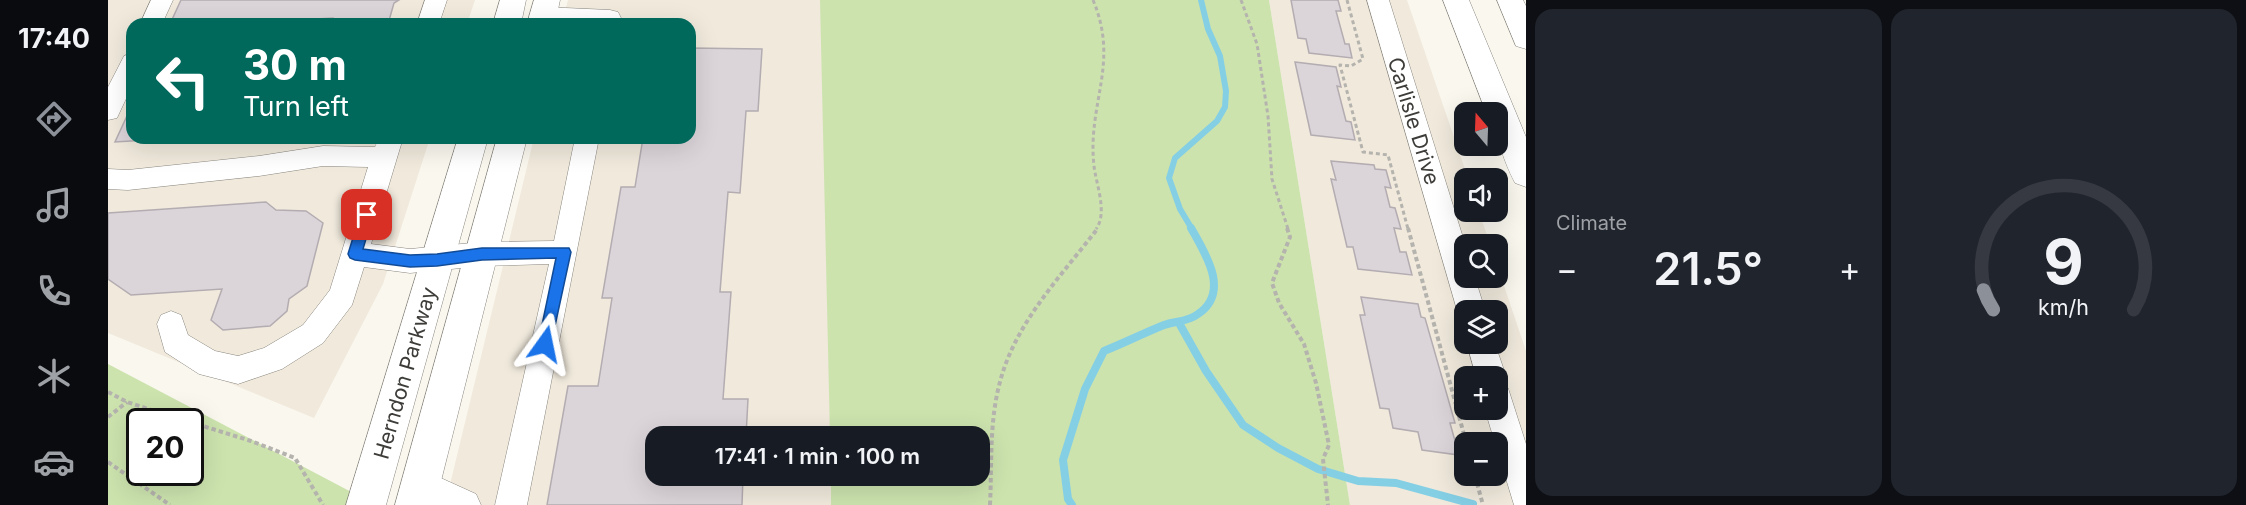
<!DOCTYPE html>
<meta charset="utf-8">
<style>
body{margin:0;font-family:Inter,sans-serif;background:#20242c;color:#f1f3f6;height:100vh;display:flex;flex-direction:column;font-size:22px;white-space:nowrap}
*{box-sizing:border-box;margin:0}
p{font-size:20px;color:#9ea1a6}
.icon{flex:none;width:33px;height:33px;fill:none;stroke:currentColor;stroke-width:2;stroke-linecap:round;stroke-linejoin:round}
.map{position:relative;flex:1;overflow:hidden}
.drawer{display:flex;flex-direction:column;gap:9px;padding:9px;background:#0d0f14;width:720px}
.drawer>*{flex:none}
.banner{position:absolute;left:18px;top:18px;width:570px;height:126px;border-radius:18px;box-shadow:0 6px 24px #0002;background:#00695c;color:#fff;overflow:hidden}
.needle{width:39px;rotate:341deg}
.controls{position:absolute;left:1346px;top:102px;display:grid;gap:12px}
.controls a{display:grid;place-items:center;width:54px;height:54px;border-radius:12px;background:#171b24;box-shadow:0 6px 24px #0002;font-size:30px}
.speed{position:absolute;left:18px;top:408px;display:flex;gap:12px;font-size:30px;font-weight:700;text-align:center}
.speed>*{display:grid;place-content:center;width:78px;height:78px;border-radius:50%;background:#171b24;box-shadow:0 6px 24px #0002;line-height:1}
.speed .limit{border:3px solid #111;border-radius:9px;background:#fff;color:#111}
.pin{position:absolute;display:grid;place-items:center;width:51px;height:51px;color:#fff;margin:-26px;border-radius:12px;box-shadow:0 3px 9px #0006}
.me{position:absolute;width:66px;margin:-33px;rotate:12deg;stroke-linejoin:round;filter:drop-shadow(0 0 4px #0008)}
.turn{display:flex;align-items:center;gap:21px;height:126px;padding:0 18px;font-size:27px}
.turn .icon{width:78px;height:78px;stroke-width:2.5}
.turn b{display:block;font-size:42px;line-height:51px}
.big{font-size:45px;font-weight:600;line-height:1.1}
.drawer .widget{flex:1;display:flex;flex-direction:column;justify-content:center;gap:9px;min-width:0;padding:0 21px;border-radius:18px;background:#20242c}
.drawer .dial{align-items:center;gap:0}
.dial svg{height:156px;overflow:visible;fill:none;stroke:#363941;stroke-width:7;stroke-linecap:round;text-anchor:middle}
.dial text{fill:#f1f3f6;stroke:none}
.heat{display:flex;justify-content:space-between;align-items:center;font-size:33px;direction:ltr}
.drawer .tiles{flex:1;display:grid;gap:9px;grid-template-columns:repeat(2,1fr)}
.trip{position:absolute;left:537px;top:426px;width:345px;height:60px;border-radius:18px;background:#171b24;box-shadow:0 6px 24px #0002;font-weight:600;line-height:60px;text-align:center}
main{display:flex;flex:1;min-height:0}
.tab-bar{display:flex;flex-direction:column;width:108px;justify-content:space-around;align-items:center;background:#090b0e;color:#9ea1a6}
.tab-bar .icon{width:42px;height:42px}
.tab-bar .on{color:#8c9099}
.tab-bar b{font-size:27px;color:#f1f3f6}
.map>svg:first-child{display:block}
.built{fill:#f0e9dc;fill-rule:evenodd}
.green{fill:#cce3ae;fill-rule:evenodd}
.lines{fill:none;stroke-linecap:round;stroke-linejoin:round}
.stream-far1{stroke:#85cfe5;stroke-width:6}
.stream{stroke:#85cfe5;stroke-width:8}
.building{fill:#dbd4d9;stroke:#b3acb1;stroke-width:1.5}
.minor-casing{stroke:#89867f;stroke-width:1}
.major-casing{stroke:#89867f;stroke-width:1}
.highway-casing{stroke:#89867f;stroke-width:1}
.path-far1{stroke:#b5b3ad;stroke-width:3;stroke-dasharray:4 3;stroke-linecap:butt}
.path{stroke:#b5b3ad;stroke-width:4;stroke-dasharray:4.5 3;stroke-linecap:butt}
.minor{fill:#fff;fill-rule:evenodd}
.major{fill:#fff;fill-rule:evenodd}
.highway{fill:#fff;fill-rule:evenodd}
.route{fill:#1a73e8;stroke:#114b97;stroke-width:1.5}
.labels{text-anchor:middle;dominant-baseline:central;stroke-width:5;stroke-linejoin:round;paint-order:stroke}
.street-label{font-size:21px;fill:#3d3c39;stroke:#fff}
</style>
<main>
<nav class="tab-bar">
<b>17:40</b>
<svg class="icon on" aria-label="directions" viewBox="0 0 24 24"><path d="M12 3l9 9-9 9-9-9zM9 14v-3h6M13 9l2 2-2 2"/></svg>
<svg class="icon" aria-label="music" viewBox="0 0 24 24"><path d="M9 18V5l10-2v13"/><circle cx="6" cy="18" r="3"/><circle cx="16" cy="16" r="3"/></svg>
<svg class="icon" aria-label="phone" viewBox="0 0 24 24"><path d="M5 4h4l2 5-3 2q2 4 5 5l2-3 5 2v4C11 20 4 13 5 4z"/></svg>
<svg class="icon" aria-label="climate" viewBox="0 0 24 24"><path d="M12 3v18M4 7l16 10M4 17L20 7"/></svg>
<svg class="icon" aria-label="car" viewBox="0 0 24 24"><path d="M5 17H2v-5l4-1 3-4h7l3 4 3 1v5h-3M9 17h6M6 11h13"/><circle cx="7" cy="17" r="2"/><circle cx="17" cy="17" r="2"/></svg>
</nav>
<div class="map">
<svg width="1418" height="505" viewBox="0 0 1418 505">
<rect width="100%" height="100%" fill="#faf7ef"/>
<g class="built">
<path d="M0,0H367L359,24H24V138H322L275,284L206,418L0,333Z"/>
<path d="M460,0H767L774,436H548V476H778L782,505H337L426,138H582V24H454Z"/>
<path d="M1161,0H1299L1360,178H1356V212H1371L1382,244H1356V278H1389V265L1418,351V505H1242ZM1356,310H1389V344H1356ZM1356,376H1389V410H1356ZM1356,442H1389V476H1356Z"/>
</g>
<g class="green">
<path d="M712,0H1161L1242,505H723V476H872V436H722Z"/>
<path d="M0,364L268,505H0ZM32,422H82V472H32Z"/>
</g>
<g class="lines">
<path class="stream-far1" d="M1084,229L1072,209L1061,178L1067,158L1109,121L1117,107L1118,91L1112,56L1100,29L1093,0"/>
<g class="stream">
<path d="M1071,323L1098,371L1135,425L1170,448L1210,469L1250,481L1288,483L1365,504"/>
<path d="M964,505L960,499L955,460L977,389L996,351C1016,343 1036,333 1056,325C1067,321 1080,322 1090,314C1123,292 1097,253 1083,228"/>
</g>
</g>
<g class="building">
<path d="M73,0H291L286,3L280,24H224L225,18L122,24H62Z"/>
<path d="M1183,0H1230L1233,11H1228L1237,44H1241L1244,58L1201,53L1198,39L1190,38Z"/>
<path d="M582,48L654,49L650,111H638L632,193L620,192L612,292H623L615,399H640L638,436H548V476H635L634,505H439L460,386H490L504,298H494L513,187H527L535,138H582Z"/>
<path d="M1187,62L1228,67L1233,87L1229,86L1238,121L1243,122L1247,140L1203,135Z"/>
<path d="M24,105V138H73L7,142Z"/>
<path d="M1223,161L1266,165L1267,169L1278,170L1283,188L1277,187L1282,207L1287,208L1293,229L1286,228L1292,252H1298L1304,275L1250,269L1245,247H1239L1223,179L1228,180Z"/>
<path d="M158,202L168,210L198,211L215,223L199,286L181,299L179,311L162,326L115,330L103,320L114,289L23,295L0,279V213Z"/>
<path d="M1253,297L1310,304L1313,317L1317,318L1347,423H1342L1351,455L1314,450L1310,432L1285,428L1281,409L1272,408L1252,315H1257Z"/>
</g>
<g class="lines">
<defs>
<g id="minor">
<path d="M43,0H65L54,24H32Z"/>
<path d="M317,0H339L331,24H309Z"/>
<path d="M1259,0H1281L1357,244L1356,278H1367L1377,310H1356V320L1349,310Z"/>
<path d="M435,7L502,10L510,12L513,18L512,24H458L427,21L424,15L427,9Z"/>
<path d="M24,53V86L9,118L0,120V87L16,56Z"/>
<path d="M271,138H295L263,244L302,249L374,242L446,241L467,138H491L419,505H387L441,264L374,266L302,273L256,267L244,305L215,343L174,369L130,384L91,374L57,352L49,324L53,315L63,311L73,315L80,335L107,351L130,356L156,348L195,325L222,290L260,167L215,166L151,176L20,190L0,189V169L20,170L151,156L215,146L267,147Z"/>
<path d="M1359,344H1387L1398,376L1394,385L1400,388L1418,444V505H1406L1377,410H1389V376H1368Z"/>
<path d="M313,469L368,494L373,505H321L302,496L297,485L302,474Z"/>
</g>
<g id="major">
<path d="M392,0H418L413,24H385Z"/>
<path d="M426,0H452L447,24H419Z"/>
<path d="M350,138H380L278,505H238Z"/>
<path d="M389,138H419L327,505H287Z"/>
</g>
<g id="highway">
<path d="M1335,0H1361L1418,137V187L1407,183C1394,157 1389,141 1389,112H1378Z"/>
<path d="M1389,0H1415L1418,6V49L1408,46Z"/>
</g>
</defs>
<use href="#minor" class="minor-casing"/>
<use href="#major" class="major-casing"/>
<use href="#highway" class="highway-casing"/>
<g class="path-far1">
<path d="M985,0C1012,64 979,103 986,166C988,184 1000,213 988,229"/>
<path d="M1133,0L1149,44L1160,116L1164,179L1180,229"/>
<path d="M1239,0L1255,59L1243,66L1232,65L1255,152L1280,155L1300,229"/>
</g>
<g class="path">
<path d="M1179,228L1182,237L1164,283L1171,303L1196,344L1208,383L1221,445L1215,459L1220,505"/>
<path d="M1300,228L1358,442"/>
<path d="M0,392L19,402L80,422"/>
<path d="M0,417L19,402"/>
<path d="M82,422L143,441L187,458L215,505"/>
<path d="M0,462L62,505"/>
<path d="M1367,476L1375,505"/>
<path d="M882,505C884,464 881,422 892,382C907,323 954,275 990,228"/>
</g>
<use href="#minor" class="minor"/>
<use href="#major" class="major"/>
<use href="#highway" class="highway"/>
</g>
<path class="route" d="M259,210L265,215L255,249L302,255L329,254L374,248H461L463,252L442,349L437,351L432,349L430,344L448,258L374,260L329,266L302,267L247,260L242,258L240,254L252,215Z"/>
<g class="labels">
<g class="street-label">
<text transform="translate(1306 121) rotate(73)">Carlisle Drive</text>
<text transform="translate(297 373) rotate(-74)">Herndon Parkway</text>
</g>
</g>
</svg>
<div class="controls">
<a><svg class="needle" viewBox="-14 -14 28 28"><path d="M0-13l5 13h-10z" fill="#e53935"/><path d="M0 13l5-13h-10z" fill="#9ea1a6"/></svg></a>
<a><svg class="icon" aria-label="sound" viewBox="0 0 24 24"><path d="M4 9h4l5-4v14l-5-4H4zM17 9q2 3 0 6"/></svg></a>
<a><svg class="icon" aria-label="search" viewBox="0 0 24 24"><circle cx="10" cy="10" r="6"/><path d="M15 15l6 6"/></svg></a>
<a><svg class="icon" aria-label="layers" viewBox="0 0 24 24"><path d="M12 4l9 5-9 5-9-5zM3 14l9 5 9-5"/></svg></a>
<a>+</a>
<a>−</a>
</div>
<div class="speed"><div class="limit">20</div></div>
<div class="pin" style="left:259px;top:215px;background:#d93025"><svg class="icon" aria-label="arrive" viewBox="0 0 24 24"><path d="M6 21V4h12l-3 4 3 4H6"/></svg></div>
<svg class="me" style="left:437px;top:344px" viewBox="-20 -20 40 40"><path d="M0-17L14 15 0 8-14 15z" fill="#1a73e8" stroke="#fff" stroke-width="4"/></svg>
<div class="trip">17:41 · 1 min · 100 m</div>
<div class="banner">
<div class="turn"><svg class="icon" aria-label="left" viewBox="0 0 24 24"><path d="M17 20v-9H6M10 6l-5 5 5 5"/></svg><div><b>30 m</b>Turn left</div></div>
</div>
</div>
<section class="drawer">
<div class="tiles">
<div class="widget"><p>Climate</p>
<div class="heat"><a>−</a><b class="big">21.5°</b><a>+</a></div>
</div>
<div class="widget dial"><svg viewBox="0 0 100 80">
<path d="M14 69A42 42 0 1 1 86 69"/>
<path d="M14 69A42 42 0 0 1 9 59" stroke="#8c9099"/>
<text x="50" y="56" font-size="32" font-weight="700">9</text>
<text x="50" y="72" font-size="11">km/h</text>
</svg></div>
</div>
</section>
</main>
